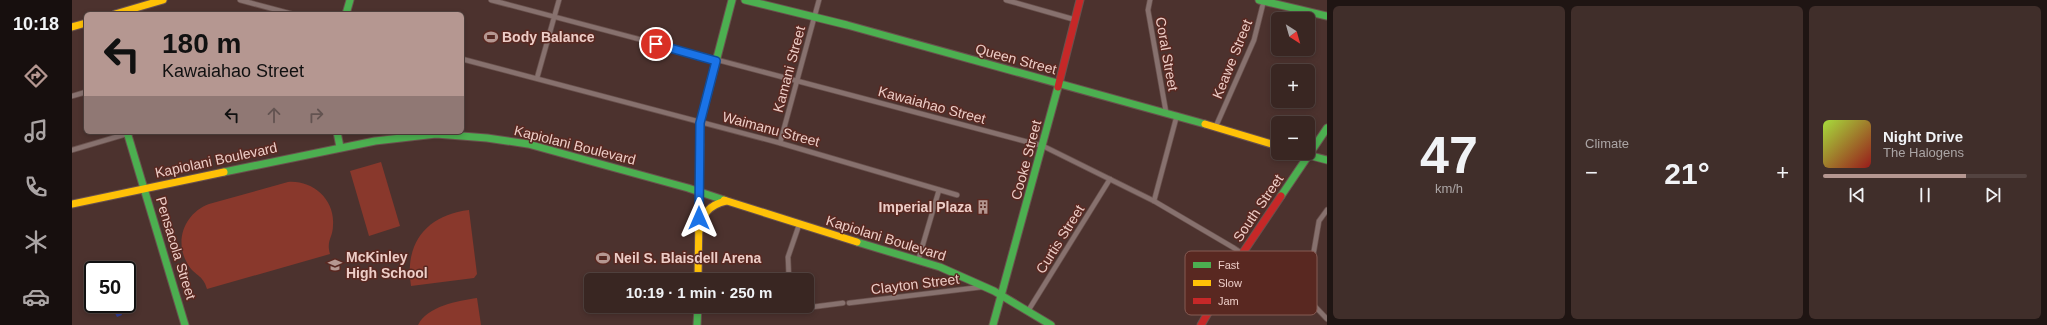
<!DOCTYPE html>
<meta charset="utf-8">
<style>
body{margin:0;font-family:Helvetica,sans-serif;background:#402e2a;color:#f1f3f6;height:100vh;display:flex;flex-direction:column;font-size:15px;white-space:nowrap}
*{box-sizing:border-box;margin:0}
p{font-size:13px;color:#aba5a5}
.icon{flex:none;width:22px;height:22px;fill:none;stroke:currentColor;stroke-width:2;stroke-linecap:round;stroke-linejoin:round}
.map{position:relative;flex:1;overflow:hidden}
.drawer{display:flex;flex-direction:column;gap:6px;padding:6px;background:#1f1513;width:720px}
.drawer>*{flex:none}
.top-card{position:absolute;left:12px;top:12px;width:380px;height:122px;border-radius:6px;box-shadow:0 2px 6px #0003,0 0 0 1px #534340;background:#b59791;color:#111;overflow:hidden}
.needle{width:26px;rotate:143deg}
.controls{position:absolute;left:1199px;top:12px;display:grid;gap:8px}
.controls a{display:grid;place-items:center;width:44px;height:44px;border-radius:6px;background:#392622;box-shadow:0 2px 6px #0003,0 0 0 1px #534340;font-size:20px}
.speed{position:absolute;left:12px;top:261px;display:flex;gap:8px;font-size:20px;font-weight:700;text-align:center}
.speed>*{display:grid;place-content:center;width:52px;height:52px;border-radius:50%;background:#392622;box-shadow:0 2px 6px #0003,0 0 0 1px #534340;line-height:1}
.speed .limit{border:2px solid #111;border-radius:6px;background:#fff;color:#111}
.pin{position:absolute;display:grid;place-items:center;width:34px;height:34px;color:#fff;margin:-17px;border:2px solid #fff;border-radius:50%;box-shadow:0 1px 4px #0007}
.me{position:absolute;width:44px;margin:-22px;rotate:0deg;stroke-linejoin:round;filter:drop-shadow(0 0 3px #0008)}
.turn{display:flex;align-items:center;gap:14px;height:84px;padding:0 12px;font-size:18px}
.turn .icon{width:52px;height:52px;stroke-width:2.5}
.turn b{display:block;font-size:28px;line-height:34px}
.lanes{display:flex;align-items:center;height:38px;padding:0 12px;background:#0003;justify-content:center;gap:20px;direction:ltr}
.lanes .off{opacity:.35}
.big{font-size:30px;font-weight:700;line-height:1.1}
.drawer .card{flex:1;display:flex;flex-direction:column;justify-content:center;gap:6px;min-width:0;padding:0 14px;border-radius:6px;background:#402e2a}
.drawer .dial{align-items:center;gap:0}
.dial b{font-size:52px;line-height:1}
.song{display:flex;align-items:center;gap:12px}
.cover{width:48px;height:48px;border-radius:6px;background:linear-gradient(135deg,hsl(80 70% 55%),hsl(0 70% 35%))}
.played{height:4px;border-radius:2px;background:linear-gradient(90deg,#b59791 70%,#534340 70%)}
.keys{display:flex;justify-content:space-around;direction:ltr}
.heat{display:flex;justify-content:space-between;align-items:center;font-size:22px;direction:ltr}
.drawer .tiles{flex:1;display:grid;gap:6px;grid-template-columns:repeat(3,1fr)}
.trip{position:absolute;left:512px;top:273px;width:230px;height:40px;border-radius:6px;background:#392622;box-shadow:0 2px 6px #0003,0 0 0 1px #534340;font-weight:700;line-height:40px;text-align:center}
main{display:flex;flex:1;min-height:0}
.tab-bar{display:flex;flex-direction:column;width:72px;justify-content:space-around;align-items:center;background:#170f0e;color:#aba5a5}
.tab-bar .icon{width:28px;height:28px}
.tab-bar .active{color:#b59791}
.tab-bar b{font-size:18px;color:#f1f3f6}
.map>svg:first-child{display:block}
.green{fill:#89382c}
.water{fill:#313d96}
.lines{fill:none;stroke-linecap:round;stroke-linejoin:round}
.street-casing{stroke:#69514d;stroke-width:6}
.fast-casing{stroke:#69514d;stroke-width:9}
.slow-casing{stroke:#69514d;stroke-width:9}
.jam-casing{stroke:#69514d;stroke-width:9}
.street{stroke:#87716e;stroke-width:4.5}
.fast{stroke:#4caf50;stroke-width:7}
.slow{stroke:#ffc107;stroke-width:7}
.jam{stroke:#c62828;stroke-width:7}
.route-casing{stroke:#114b97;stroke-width:10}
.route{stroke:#1a73e8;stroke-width:7}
.labels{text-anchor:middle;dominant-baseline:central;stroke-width:3;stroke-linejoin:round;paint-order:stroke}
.poi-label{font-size:14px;font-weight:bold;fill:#edcdc7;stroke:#592821;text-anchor:start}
.street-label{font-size:14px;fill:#edcdc7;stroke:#592821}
.key{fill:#592821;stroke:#855a53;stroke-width:1}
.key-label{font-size:11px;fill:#edcdc7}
</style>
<main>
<nav class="tab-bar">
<b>10:18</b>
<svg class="icon active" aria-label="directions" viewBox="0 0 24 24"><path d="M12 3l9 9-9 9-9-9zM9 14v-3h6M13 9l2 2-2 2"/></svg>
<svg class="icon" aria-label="music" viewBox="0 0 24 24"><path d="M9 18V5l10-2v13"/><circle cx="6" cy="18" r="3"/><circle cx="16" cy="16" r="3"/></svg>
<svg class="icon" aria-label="phone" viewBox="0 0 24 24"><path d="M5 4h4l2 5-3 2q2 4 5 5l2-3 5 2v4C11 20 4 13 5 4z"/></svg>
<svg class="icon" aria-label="climate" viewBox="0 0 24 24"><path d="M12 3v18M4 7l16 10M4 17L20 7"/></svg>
<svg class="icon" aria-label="car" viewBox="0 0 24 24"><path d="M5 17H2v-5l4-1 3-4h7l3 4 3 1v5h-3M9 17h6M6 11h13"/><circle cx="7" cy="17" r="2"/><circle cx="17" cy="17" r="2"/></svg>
</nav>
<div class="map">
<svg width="1255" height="325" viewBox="0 0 1255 325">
<rect width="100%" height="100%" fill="#4c322e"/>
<g class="green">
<path d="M309,162L328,226L297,236L278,171Z"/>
<path d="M216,182C240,180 263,199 261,225C261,238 254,240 258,254L135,289C131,274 122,276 115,263C102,240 113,213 137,204Z"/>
<path d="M397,210L405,274L402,278L339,286C332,244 354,215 397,210Z"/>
<path d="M405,298L409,325H346C355,306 386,301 405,298Z"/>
</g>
<path class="water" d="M59,300L62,307L49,312L50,315L45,317L41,309L55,304V302Z"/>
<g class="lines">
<defs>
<g id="street">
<path d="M168,0L220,14"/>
<path d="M419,0L971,146L1082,201L1162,248L1234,297L1255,319"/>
<path d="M934,0L1004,20"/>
<path d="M1078,0L1076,10L1094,112"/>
<path d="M390,59L708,143L885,195"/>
<path d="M465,78L487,0"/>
<path d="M0,96L14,92"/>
<path d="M1144,126L1182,40L1192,0"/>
<path d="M708,143L747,0"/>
<path d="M0,150L61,132"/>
<path d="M1082,201L1105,115"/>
<path d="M846,261L867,190"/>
<path d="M717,280L716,257L727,225"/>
<path d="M1234,297L1247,221L1255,210"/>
<path d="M777,303L910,287"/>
<path d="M717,306L725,309L771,303"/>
<path d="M956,311L1038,179"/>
</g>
<g id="fast">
<path d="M673,0L775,25L1133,124"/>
<path d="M1187,0L1255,16"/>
<path d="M274,14L278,0"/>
<path d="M55,132L113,325"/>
<path d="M265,132L268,147"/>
<path d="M628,145V123L660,0"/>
<path d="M1228,153L1255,160"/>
<path d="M152,172L303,141L364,134L415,138L456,144L616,188L652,200"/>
<path d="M1209,196L1255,128"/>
<path d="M785,242L868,267L922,291L979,325"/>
<path d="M625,325L626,306"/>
<path d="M921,325L986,87"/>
</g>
<g id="slow">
<path d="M43,14L91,0"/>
<path d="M0,27L14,23"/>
<path d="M1133,124L1206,146"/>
<path d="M652,200L785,242"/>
<path d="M0,204L152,172"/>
<path d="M627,231C630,214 637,205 654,201"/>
<path d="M626,280L628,145"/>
</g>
<g id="jam">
<path d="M986,87L1008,0"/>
<path d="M1129,325L1170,254L1209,196"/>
</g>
</defs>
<use href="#street" class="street-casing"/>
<use href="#fast" class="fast-casing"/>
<use href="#slow" class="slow-casing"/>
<use href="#jam" class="jam-casing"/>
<use href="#street" class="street"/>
<use href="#fast" class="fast"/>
<use href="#slow" class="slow"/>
<use href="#jam" class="jam"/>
</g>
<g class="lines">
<defs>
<path id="route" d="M584,44L644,61L628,123L627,218"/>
</defs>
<use href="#route" class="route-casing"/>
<use href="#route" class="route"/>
</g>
<defs>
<symbol id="stadium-bare" viewBox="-9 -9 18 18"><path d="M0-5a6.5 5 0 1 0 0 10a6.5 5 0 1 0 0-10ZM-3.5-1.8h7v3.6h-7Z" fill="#b59791" stroke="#592821" stroke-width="2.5" paint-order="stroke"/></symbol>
<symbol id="building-bare" viewBox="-9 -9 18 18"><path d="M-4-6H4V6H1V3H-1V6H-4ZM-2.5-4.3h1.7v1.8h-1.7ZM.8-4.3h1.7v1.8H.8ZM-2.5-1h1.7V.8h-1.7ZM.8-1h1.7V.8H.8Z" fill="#b59791" stroke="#592821" stroke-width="2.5" paint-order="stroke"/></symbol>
<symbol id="school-bare" viewBox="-9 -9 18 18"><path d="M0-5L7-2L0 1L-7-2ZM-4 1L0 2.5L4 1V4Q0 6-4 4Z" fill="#b59791" stroke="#592821" stroke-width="2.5" paint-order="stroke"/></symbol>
</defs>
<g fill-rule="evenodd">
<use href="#stadium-bare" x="409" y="27" width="20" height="20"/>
<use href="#building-bare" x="901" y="197" width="20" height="20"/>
<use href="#stadium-bare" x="521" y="248" width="20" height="20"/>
<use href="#school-bare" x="253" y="255" width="20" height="20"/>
</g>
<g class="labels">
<g class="poi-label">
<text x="430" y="37">Body Balance</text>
<text x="900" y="207" text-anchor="end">Imperial Plaza</text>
<text x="274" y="257">McKinley<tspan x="274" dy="16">High School</tspan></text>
<text x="542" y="258">Neil S. Blaisdell Arena</text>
</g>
<g class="street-label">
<text transform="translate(1095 54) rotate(80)">Coral Street</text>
<text transform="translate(944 59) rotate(15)">Queen Street</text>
<text transform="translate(1160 59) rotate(-68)">Keawe Street</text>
<text transform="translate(717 69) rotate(-75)">Kamani Street</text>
<text transform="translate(860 105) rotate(15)">Kawaiahao Street</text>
<text transform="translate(699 129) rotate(15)">Waimanu Street</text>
<text transform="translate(503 145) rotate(14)">Kapiolani Boulevard</text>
<text transform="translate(144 160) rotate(-12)">Kapiolani Boulevard</text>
<text transform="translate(954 160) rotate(-75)">Cooke Street</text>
<text transform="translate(1186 208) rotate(-56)">South Street</text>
<text transform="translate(814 238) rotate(17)">Kapiolani Boulevard</text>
<text transform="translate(988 239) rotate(-58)">Curtis Street</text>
<text transform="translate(104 248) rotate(73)">Pensacola Street</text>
<text transform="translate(843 284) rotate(-7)">Clayton Street</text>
</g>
</g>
<rect x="1113" y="251" width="132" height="64" rx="6" class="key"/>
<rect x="1121" y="262" width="18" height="6" fill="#4caf50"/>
<rect x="1121" y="280" width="18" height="6" fill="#ffc107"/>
<rect x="1121" y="298" width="18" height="6" fill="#c62828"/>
<g class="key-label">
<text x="1146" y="269">Fast</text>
<text x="1146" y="287">Slow</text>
<text x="1146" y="305">Jam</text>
</g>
</svg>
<div class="controls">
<a><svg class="needle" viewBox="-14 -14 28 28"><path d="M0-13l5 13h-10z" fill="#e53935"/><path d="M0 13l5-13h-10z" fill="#aba5a5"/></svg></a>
<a>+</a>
<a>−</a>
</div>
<div class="speed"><div class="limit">50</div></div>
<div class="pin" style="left:584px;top:44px;background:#d93025"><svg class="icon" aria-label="arrive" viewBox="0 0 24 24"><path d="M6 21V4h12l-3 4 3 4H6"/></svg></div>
<svg class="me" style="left:627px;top:218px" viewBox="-20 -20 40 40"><path d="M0-17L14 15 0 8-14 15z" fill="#1a73e8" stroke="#fff" stroke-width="4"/></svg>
<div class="trip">10:19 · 1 min · 250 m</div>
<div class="top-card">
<div class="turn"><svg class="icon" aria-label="left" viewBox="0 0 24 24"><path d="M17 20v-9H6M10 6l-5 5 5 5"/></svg><div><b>180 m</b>Kawaiahao Street</div></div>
<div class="lanes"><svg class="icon" aria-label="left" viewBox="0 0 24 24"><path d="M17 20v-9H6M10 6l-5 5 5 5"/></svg><svg class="icon off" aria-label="ahead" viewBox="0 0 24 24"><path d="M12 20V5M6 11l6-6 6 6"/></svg><svg class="icon off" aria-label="right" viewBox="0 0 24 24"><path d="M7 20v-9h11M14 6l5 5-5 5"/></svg></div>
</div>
</div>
<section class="drawer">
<div class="tiles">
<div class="card dial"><b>47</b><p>km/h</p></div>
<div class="card"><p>Climate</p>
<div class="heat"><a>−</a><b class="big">21°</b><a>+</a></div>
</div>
<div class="card">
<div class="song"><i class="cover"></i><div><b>Night Drive</b><p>The Halogens</p></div></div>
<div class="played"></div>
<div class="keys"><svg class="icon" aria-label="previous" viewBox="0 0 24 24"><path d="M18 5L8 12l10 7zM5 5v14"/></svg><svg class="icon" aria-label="pause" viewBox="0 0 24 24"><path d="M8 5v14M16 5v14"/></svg><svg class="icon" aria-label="next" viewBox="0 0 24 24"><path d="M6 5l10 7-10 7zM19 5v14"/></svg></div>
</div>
</div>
</section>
</main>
